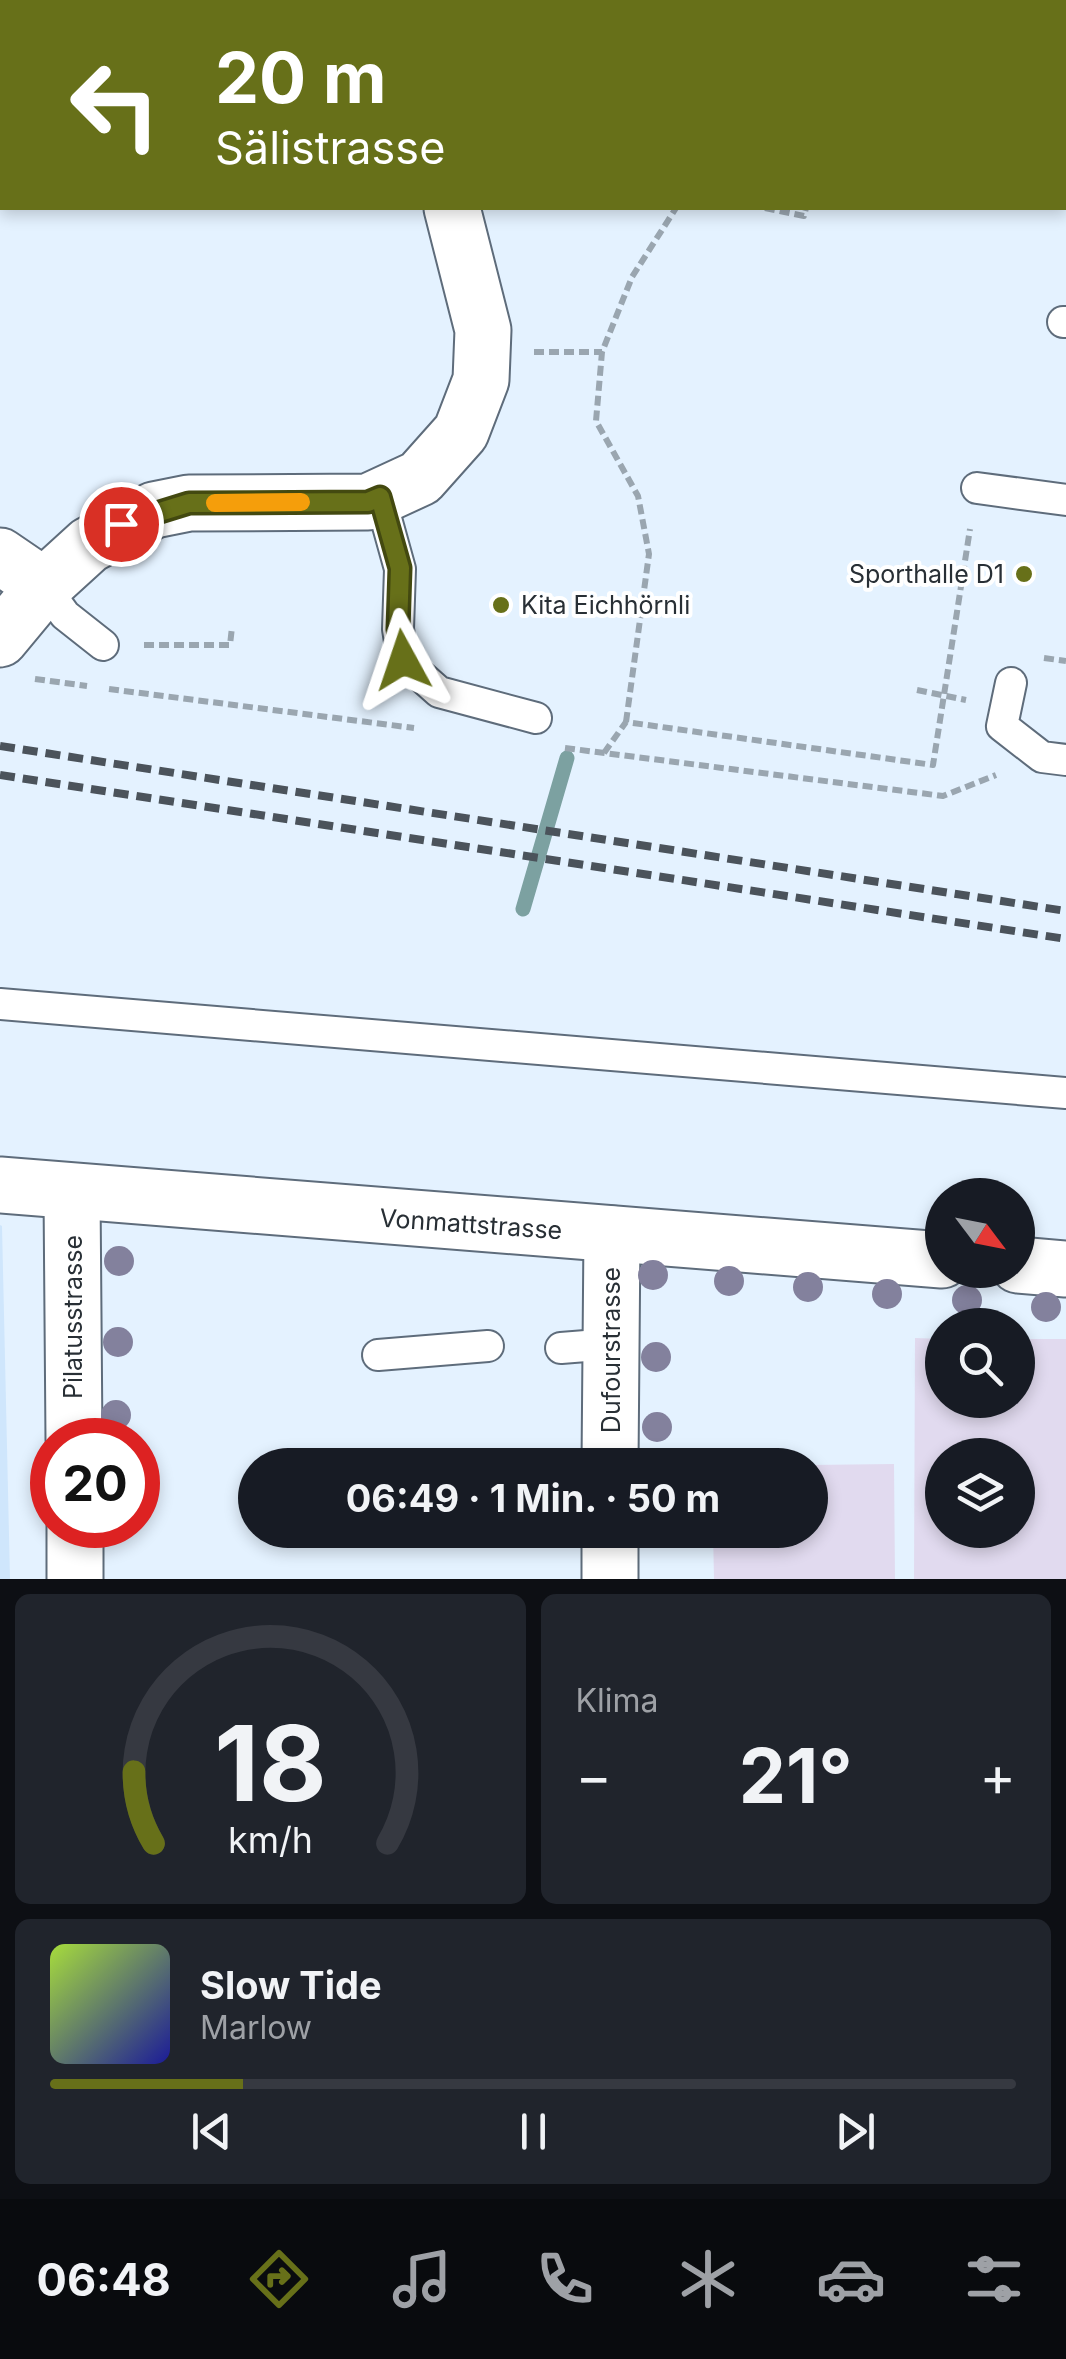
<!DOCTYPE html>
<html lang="de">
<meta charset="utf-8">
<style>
body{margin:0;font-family:Inter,sans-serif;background:#20242c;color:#f1f3f6;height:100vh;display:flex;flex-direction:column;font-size:38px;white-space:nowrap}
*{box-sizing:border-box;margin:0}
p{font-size:32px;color:#9ea1a6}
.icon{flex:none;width:55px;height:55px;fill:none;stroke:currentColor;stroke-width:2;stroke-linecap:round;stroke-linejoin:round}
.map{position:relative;height:1579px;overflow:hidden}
.sheet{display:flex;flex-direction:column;gap:15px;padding:15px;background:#0d0f14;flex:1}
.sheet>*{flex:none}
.guide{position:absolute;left:0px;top:0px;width:1068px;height:210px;box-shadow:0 5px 15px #0003;background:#677019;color:#fff;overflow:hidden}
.needle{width:65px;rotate:122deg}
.fabs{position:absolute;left:925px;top:1178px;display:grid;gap:20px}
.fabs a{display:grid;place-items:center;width:110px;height:110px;border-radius:50%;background:#171b24;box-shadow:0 5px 15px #0003;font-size:50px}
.speed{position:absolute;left:30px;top:1418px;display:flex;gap:20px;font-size:50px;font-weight:700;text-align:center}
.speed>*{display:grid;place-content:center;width:130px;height:130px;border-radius:50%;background:#171b24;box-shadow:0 5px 15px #0003;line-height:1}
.speed .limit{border:15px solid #d22;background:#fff;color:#111}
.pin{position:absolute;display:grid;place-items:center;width:85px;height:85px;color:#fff;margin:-42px;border:5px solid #fff;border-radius:50%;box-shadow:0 2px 10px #0007}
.me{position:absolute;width:110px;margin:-55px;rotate:355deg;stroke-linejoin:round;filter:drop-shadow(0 0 8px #0008)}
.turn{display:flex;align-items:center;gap:35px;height:210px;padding:0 50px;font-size:45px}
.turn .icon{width:130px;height:130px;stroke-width:2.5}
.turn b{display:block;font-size:70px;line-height:85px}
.big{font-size:75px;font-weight:700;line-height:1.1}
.sheet .card{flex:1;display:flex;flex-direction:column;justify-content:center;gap:15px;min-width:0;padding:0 35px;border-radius:15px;background:#20242c}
.sheet .dial{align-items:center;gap:0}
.dial svg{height:260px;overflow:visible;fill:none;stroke:#363941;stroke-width:7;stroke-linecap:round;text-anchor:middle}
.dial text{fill:#f1f3f6;stroke:none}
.song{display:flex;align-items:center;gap:30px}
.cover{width:120px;height:120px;border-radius:15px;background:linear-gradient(135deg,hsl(80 70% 55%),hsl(240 70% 35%))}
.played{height:10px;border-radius:5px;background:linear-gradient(90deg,#677019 20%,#363941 20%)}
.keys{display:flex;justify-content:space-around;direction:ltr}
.heat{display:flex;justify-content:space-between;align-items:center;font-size:55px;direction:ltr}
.sheet .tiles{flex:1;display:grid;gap:15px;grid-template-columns:1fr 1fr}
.card:last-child{grid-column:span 2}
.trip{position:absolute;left:238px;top:1448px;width:590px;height:100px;border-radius:50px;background:#171b24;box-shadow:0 5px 15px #0003;font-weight:700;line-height:100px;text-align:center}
.tab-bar{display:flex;height:160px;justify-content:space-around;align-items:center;background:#090b0e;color:#9ea1a6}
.tab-bar .icon{width:70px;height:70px}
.tab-bar .current{color:#677019}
.tab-bar b{font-size:45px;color:#f1f3f6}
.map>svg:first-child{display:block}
.built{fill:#cfe6fc}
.green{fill:#e1daef;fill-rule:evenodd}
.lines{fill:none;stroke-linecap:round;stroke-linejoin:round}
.stream{stroke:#7ca1a1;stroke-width:15}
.lane-casing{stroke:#5e6c7b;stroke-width:34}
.street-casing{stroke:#5e6c7b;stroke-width:59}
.path{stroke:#9aa6b0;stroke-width:6;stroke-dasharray:10 5;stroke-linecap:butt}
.lane{stroke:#fff;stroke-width:30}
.street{stroke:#fff;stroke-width:55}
.rail{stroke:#4b535b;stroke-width:8;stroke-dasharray:15 8;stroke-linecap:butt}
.tree{fill:#83819d}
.route-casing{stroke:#434910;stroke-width:25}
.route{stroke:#677019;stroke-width:18}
.slow{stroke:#f59e0b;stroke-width:18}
.poi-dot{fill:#677019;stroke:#fff;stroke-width:4}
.labels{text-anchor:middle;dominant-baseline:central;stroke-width:8;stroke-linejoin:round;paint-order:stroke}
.poi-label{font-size:25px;fill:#282f35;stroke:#fff;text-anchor:end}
.street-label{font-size:25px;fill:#282f35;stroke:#fff}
</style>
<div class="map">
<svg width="1066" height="1579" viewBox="0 0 1066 1579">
<rect width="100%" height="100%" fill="#e4f2ff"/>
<path class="built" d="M0,1225L2,1226L10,1579H0Z"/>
<g class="green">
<path d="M915,1338L942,1339V1400H1018V1339H1066V1579H914ZM942,1455H1018V1530H942Z"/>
<path d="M894,1464L895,1579H714L713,1530H810V1465Z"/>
</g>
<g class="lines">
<path class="stream" d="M523,909L567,758"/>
<defs>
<g id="lane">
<path d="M1063,322H1066"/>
<path d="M977,488L1066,500"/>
<path d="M380,497L400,569L398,629L403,660L439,692L536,718"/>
<path d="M44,586L65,615L103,645"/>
<path d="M1011,683L1002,726L1042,757L1066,760"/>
<path d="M0,1004L1066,1093"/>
<path d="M561,1348L611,1344"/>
<path d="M378,1355L488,1346"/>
</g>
<g id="street">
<path d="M517,2L519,0"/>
<path d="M0,556L44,586"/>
<path d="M0,639L44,586L89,545L154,510L189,503L368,502L420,478L461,432L481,380L483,330L452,208"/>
<path d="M0,1185L942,1260"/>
<path d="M72,1193L74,1440"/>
<path d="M1018,1265L1066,1269"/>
<path d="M610,1465L612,1234"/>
<path d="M75,1525V1579"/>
<path d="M610,1579V1530"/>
</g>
</defs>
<use href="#lane" class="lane-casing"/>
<use href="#street" class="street-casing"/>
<g class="path">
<path d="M985,2V0"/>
<path d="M1065,202H1066"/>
<path d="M765,208L804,216L806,208"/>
<path d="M534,352H602"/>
<path d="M144,645H230L232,627"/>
<path d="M1044,658L1066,661"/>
<path d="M35,679L87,686"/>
<path d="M109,689L414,728"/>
<path d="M917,690L966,700"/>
<path d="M626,722L649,554L638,496L596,421L602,352L632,277L676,208"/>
<path d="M565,748L943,796L996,775"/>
<path d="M604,753L626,722L933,765L970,529"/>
</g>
<use href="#lane" class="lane"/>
<use href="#street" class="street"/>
<g class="rail">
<path d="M0,746L1066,911"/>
<path d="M0,775L1066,939"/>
</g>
</g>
<g class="tree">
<circle cx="119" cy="1261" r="15"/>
<circle cx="653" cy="1275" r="15"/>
<circle cx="729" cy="1281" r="15"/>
<circle cx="808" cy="1287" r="15"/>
<circle cx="887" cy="1294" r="15"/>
<circle cx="967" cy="1300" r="15"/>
<circle cx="1046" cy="1307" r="15"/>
<circle cx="118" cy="1342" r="15"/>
<circle cx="656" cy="1357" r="15"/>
<circle cx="116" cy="1415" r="15"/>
<circle cx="657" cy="1427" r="15"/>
</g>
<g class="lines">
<defs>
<path id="route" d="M121,524L189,503L368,502L380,497L400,568L398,629L403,660"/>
</defs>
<use href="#route" class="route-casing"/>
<use href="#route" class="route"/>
<path class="slow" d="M215,503L301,502"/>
</g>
<g class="poi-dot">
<circle cx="1024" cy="574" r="10"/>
<circle cx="501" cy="605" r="10"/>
</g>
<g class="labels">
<g class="poi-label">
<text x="1004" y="574">Sporthalle D1</text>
<text x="521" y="605" text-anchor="start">Kita Eichhörnli</text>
</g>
<g class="street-label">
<text transform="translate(471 1224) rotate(4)">Vonmattstrasse</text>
<text transform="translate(73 1317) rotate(-90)">Pilatusstrasse</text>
<text transform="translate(611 1350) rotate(-90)">Dufourstrasse</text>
</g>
</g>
</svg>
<div class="fabs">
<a><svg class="needle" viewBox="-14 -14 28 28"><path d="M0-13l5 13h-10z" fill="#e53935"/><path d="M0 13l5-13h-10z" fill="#9ea1a6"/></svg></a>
<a><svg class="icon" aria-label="search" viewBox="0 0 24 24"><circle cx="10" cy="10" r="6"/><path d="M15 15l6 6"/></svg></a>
<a><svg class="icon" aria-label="layers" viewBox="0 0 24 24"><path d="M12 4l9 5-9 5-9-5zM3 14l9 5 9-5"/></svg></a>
</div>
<div class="speed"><div class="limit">20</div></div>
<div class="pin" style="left:121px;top:524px;background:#d93025"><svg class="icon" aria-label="arrive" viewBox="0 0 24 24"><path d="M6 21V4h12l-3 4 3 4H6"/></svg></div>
<svg class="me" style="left:403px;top:660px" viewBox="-20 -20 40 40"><path d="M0-17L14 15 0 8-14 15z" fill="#677019" stroke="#fff" stroke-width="4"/></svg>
<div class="trip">06:49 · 1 Min. · 50 m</div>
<div class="guide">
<div class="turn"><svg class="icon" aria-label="left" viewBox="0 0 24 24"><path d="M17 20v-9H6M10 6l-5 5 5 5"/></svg><div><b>20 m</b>Sälistrasse</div></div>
</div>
</div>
<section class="sheet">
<div class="tiles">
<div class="card dial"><svg viewBox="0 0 100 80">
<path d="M14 69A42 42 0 1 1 86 69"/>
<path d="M14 69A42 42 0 0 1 8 47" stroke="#677019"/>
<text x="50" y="56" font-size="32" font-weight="700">18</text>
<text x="50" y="72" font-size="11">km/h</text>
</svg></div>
<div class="card"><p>Klima</p>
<div class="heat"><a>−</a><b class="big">21°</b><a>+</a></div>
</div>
<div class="card">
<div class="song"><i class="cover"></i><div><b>Slow Tide</b><p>Marlow</p></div></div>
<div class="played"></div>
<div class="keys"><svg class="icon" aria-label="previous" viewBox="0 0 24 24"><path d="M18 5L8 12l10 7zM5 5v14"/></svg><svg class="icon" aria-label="pause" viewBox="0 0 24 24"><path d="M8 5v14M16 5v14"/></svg><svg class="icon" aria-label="next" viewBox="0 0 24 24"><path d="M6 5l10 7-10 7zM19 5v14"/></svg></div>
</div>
</div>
</section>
<nav class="tab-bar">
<b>06:48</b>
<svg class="icon current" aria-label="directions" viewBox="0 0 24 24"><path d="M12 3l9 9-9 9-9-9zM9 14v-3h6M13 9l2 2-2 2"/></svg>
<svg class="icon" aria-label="music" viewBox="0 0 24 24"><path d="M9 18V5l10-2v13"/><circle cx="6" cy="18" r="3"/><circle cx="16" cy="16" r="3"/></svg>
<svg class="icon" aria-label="phone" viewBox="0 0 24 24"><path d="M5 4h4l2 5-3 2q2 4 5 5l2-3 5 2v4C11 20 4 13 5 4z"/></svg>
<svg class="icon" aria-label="climate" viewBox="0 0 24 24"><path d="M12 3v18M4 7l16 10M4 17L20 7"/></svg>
<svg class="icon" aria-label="car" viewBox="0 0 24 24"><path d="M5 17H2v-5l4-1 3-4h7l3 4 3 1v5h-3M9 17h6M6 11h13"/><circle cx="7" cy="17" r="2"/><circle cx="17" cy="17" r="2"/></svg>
<svg class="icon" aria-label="filters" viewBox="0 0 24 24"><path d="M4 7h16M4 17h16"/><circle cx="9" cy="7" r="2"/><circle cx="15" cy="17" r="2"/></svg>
</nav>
